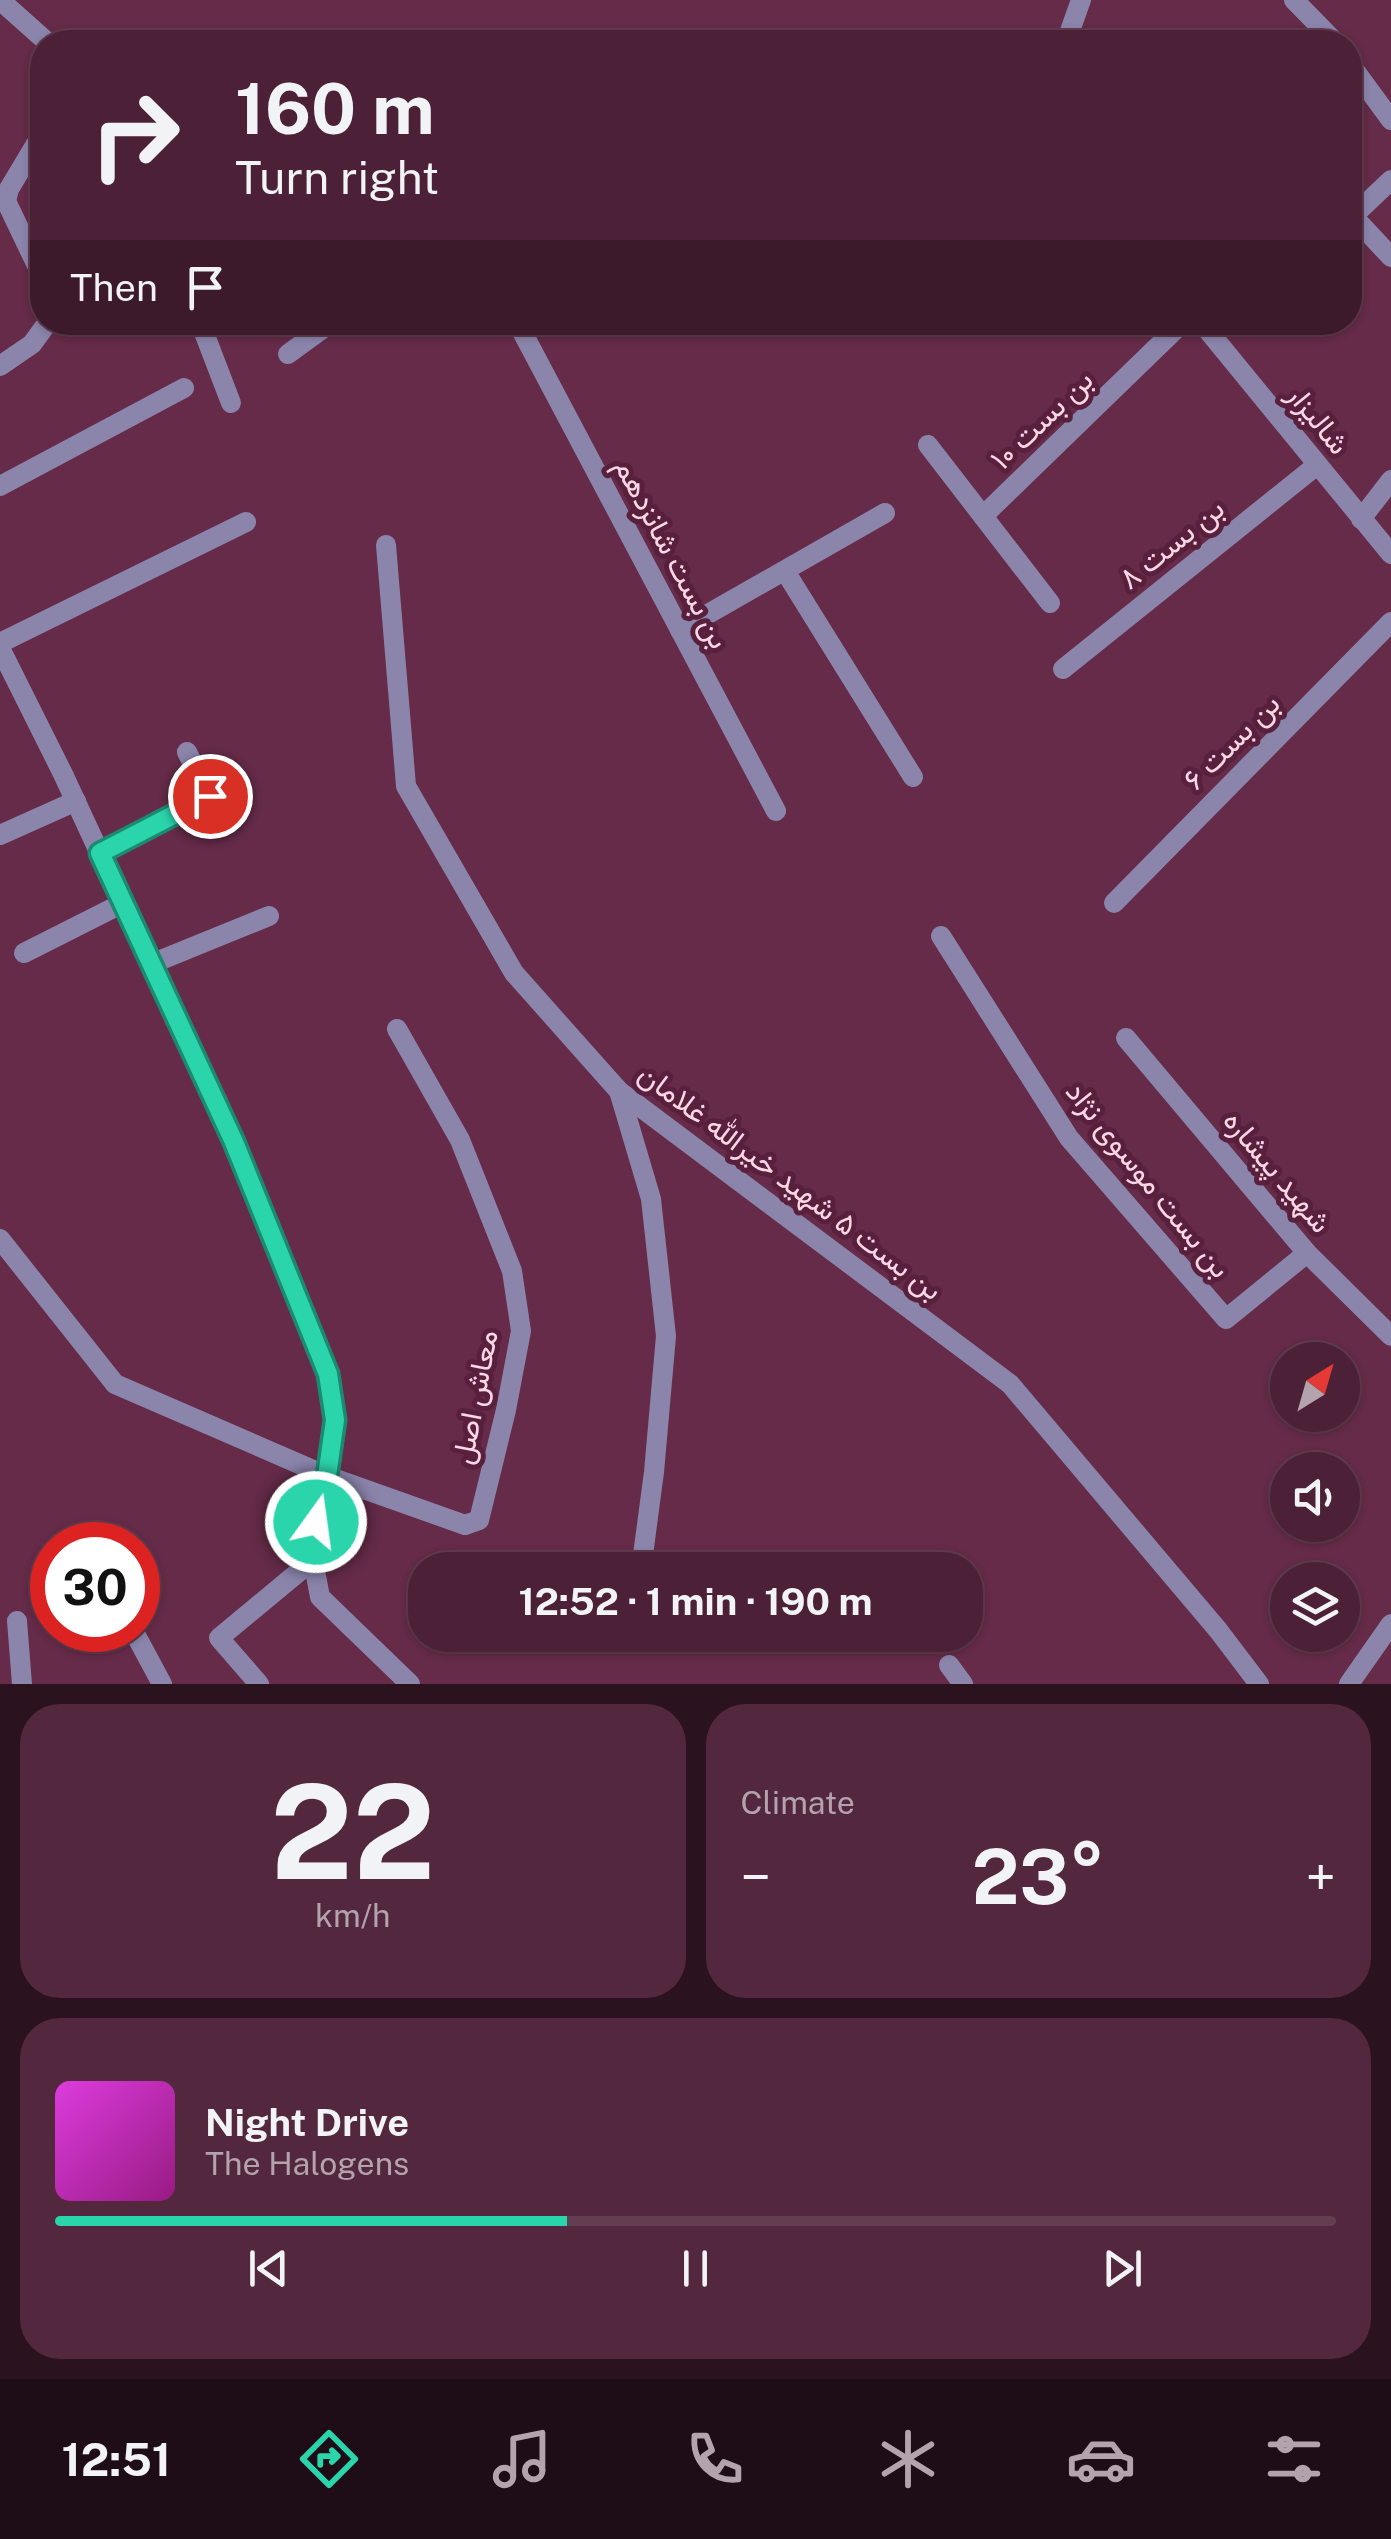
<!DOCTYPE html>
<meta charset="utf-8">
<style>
body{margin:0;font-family:"Public Sans",Vazirmatn,sans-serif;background:#53283e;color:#f1f3f6;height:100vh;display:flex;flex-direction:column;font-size:38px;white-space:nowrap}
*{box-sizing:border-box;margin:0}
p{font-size:32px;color:#b2a3ad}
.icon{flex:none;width:55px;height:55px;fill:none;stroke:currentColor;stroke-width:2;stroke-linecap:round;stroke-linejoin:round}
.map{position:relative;height:1684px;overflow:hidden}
.drawer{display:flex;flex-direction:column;gap:20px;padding:20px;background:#2a121e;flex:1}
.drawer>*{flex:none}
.guide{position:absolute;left:30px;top:30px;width:1332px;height:305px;border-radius:40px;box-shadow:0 2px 8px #0004,0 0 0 2px #633e51;background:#4c2036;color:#f1f3f6;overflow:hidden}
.needle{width:65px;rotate:37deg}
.buttons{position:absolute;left:1270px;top:1342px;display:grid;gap:20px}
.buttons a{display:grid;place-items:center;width:90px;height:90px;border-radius:50%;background:#4c2036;box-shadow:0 2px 8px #0004,0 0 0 2px #633e51;font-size:50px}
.speed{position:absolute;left:30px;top:1522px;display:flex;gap:20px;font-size:50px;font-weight:700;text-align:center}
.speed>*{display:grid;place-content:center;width:130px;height:130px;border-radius:50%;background:#4c2036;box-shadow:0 2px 8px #0004,0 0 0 2px #633e51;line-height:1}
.speed .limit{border:15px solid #d22;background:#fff;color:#111}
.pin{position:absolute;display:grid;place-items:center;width:85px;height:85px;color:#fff;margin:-42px;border:5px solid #fff;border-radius:50%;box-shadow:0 2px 10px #0007}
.me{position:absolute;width:110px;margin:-55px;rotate:14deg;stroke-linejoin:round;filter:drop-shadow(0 0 8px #0008)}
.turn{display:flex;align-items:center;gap:35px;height:210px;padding:0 40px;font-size:45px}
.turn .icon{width:130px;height:130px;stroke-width:2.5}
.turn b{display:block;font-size:70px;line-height:85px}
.then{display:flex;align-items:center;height:95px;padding:0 40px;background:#0003;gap:20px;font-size:38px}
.big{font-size:75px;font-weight:700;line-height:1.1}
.drawer .tile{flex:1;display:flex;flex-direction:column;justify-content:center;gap:15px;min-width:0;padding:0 35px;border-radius:40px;background:#53283e}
.drawer .dial{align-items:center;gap:0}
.dial b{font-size:130px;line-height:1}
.song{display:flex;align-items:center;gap:30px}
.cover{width:120px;height:120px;border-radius:15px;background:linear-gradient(135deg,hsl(300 70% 55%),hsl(310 70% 35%))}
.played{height:10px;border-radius:5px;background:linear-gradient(90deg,#2bd5ac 40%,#633e51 40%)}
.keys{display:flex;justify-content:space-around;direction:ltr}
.heat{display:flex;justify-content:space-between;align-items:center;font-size:55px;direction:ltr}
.drawer .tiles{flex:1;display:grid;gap:20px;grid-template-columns:1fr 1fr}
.tile:last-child{grid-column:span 2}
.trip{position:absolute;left:408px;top:1552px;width:575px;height:100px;border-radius:40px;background:#4c2036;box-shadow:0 2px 8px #0004,0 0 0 2px #633e51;font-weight:700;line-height:100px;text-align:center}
.tab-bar{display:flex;height:160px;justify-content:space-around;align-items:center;background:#1e0d16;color:#b2a3ad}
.tab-bar .icon{width:70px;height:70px}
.tab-bar .active{color:#2bd5ac}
.tab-bar b{font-size:45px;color:#f1f3f6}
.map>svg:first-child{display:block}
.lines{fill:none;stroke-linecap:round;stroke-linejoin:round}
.minor{stroke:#8b85ac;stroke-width:20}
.route-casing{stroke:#1c8a70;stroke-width:25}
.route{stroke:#2bd5ac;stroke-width:18}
.labels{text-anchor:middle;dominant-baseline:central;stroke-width:10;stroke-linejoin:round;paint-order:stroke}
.street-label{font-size:30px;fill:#fcd7e6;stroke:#59203d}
</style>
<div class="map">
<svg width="1391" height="1684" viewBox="0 0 1391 1684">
<rect width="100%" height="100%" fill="#652b48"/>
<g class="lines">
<g class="minor">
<path d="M0,0L47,42"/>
<path d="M1294,0L1335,42"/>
<path d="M1066,42L1081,0"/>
<path d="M1350,64L1391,120"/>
<path d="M42,134L9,189L6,201L42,276"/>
<path d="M1350,213L1391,257"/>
<path d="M1353,216L1391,180"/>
<path d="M200,322L231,403"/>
<path d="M517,322L776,811"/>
<path d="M1201,322L1391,554"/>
<path d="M288,354L332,322"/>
<path d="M0,366L32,344L48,322"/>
<path d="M928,445L1050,603"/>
<path d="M0,486L184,388"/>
<path d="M983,516L1183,322"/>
<path d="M1361,519L1391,480"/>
<path d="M386,545L406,786L514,973L619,1091L1010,1384L1218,1630L1259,1684"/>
<path d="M785,571L913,777"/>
<path d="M680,630L885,513"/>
<path d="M0,643L246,522"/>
<path d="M0,648L63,774L234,1143L328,1374L335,1420L327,1476L316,1522L313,1560L320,1597L410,1684"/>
<path d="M1063,669L1317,465"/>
<path d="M0,835L76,801"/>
<path d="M100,853L209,796L187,752"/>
<path d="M1114,903L1391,622"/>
<path d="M941,936L1069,1138L1226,1319L1307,1253"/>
<path d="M24,953L123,903"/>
<path d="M151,964L269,916"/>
<path d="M1126,1038L1307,1253L1391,1336"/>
<path d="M619,1091L651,1199L666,1336L654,1472L641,1570"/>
<path d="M0,1239L115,1384L327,1476L465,1525L479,1520L506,1410L521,1331L512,1271L460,1140L397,1029"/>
<path d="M17,1621L22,1684"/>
<path d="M133,1630L162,1684"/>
<path d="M949,1665L963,1684"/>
<path d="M259,1684L219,1638L313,1560"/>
<path d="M1349,1684L1391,1624"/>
</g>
</g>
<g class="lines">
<defs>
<path id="route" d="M210,796L100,853L234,1142L328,1374L335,1420L327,1476L316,1522"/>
</defs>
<use href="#route" class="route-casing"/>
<use href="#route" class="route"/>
</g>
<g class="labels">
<g class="street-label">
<text transform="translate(1041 419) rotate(-44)">بن بست ۱۰</text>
<text transform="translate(1319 419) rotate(51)">شالیزار</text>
<text transform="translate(1171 543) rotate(-39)">بن بست ۸</text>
<text transform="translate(673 553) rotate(62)">بن بست شانزدهم</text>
<text transform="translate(1231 741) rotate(-45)">بن بست ۶</text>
<text transform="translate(1278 1171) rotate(50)">شهید پیشاره</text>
<text transform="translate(1149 1179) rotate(51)">بن بست موسوی نژاد</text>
<text transform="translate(791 1181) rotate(37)">بن بست ۵ شهید خیرالله غلامان</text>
<text transform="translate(474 1397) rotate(-79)">معاش اصل</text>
</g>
</g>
</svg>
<div class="buttons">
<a><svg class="needle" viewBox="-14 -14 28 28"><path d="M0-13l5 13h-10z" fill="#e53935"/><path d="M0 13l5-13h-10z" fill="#b2a3ad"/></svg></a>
<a><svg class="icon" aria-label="sound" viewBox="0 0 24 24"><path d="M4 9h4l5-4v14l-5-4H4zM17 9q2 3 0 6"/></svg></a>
<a><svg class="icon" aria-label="layers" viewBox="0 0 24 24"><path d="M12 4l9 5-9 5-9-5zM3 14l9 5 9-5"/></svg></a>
</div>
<div class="speed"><div class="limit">30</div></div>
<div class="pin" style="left:210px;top:796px;background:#d93025"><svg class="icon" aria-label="arrive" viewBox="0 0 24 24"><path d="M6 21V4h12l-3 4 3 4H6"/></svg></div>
<svg class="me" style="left:316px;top:1522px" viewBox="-20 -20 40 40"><circle r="17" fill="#2bd5ac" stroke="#fff" stroke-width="3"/><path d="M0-11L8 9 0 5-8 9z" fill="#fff"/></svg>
<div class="trip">12:52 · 1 min · 190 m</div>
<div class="guide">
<div class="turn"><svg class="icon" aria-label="right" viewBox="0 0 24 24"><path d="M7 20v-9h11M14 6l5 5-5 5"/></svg><div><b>160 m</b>Turn right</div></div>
<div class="then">Then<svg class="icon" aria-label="arrive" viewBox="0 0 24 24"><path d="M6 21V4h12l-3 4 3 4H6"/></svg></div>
</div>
</div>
<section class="drawer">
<div class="tiles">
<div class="tile dial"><b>22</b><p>km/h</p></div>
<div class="tile"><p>Climate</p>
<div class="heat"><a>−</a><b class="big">23°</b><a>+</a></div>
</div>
<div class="tile">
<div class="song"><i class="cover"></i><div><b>Night Drive</b><p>The Halogens</p></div></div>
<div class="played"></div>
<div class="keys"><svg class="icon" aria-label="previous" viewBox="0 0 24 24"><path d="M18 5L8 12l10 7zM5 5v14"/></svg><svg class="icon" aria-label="pause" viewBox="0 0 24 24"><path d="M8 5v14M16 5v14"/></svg><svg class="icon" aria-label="next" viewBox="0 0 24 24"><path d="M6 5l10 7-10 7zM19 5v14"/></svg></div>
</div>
</div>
</section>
<nav class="tab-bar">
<b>12:51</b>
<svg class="icon active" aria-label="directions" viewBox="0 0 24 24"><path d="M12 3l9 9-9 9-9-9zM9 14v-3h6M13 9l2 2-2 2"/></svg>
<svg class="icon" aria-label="music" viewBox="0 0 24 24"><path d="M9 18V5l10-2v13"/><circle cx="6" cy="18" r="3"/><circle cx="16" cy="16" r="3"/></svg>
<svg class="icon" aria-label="phone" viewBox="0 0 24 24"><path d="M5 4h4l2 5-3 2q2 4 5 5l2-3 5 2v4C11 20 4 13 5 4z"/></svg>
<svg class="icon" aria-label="climate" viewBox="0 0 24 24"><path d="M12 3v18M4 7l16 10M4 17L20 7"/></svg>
<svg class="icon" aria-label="car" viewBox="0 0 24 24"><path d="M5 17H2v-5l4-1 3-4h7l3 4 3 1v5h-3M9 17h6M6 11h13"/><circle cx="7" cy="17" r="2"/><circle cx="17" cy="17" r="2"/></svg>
<svg class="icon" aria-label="filters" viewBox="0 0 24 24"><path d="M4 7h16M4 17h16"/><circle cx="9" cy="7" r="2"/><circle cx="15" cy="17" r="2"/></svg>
</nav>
